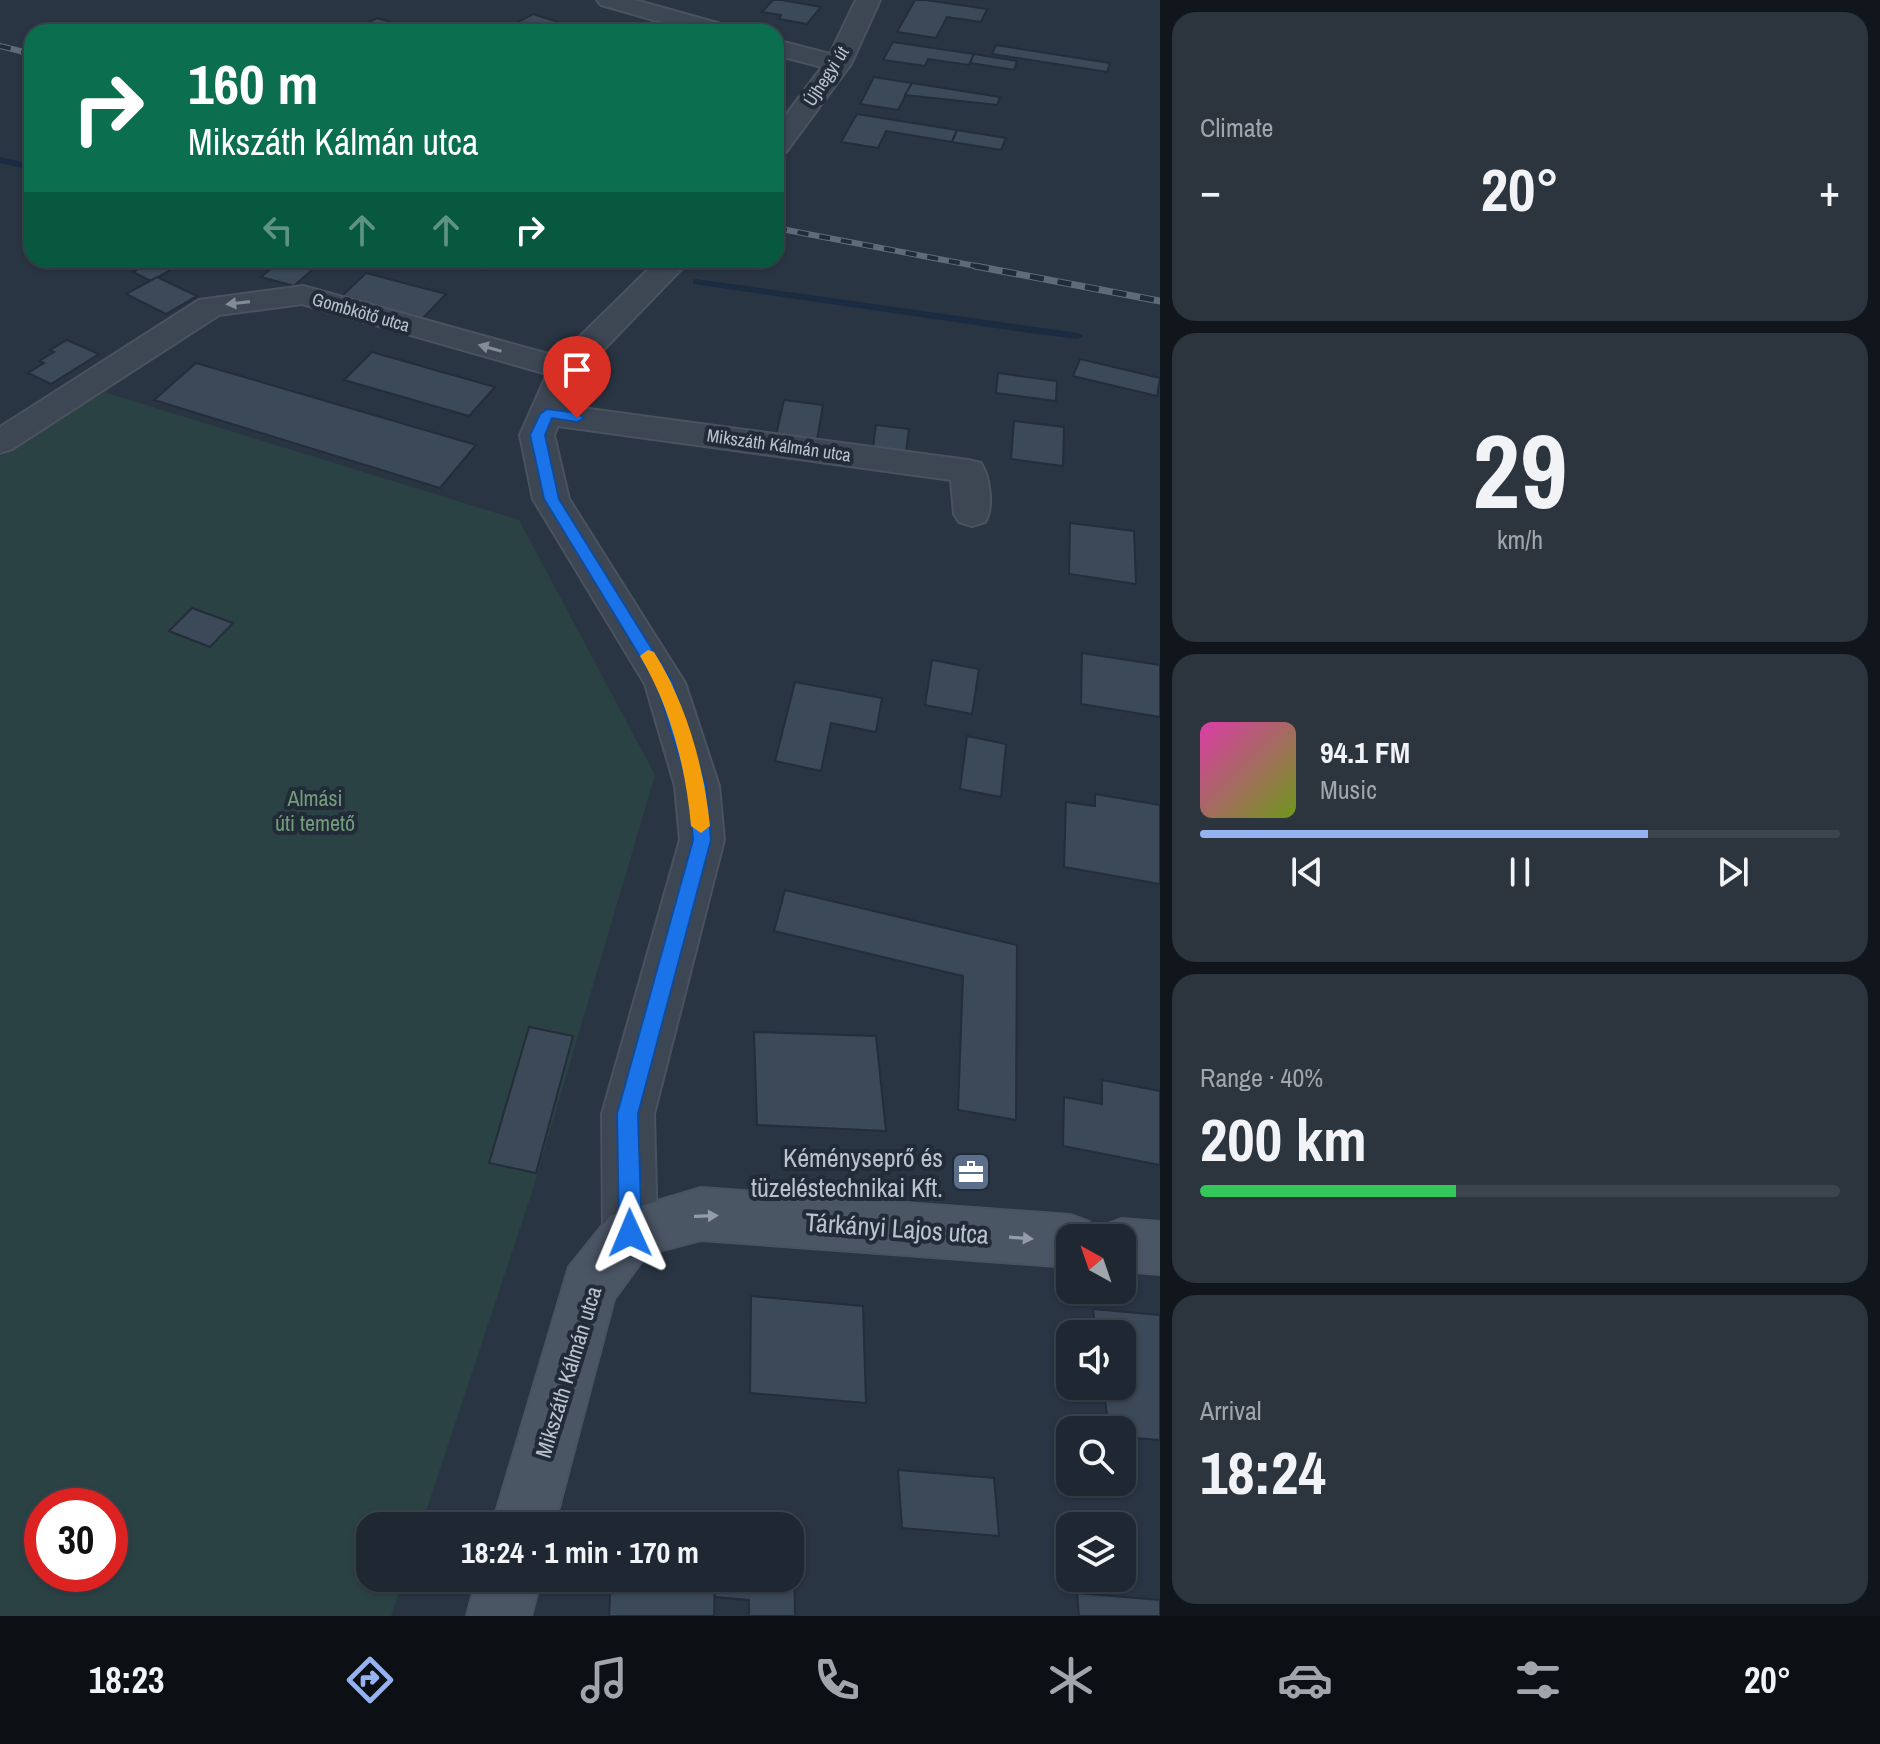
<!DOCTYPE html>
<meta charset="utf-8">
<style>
body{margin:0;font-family:"Archivo Narrow",sans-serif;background:#2c343e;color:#f1f3f6;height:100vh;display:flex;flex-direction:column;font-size:30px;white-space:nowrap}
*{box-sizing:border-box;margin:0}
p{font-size:26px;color:#a1a6ac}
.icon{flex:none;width:44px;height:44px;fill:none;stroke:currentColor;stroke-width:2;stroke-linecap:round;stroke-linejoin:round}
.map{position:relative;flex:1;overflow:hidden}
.drawer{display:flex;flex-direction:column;gap:12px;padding:12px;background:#11161c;width:720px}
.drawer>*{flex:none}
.banner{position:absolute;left:24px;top:24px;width:760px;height:244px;border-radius:24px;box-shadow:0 2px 6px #0004,0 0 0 2px #3c444d;background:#0b6e4f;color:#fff;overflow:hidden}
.needle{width:52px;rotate:320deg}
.controls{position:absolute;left:1056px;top:1224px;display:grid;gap:16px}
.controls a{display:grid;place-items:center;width:80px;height:80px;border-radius:16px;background:#1f2832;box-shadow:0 2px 6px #0004,0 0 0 2px #3c444d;font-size:40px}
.speed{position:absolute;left:24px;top:1488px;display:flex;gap:16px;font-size:40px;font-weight:700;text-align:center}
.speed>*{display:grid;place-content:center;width:104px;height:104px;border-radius:50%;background:#1f2832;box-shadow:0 2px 6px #0004,0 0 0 2px #3c444d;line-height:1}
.speed .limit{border:12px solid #d22;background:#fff;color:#111}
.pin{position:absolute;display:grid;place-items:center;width:68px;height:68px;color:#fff;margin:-82px -34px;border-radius:50% 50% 50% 0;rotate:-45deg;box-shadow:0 0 8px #0007}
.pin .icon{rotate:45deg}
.me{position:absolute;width:88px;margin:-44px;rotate:359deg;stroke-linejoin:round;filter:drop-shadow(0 0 6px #0008)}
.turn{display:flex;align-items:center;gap:28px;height:168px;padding:0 32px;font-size:36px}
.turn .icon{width:104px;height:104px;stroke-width:2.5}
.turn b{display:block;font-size:56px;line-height:68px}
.lanes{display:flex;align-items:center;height:76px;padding:0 32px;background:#0003;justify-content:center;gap:40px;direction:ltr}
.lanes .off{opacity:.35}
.big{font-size:60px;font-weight:700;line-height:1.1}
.drawer .tile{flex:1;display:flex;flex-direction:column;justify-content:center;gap:12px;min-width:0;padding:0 28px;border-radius:24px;background:#2c343e}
.drawer .dial{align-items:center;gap:0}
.dial b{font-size:104px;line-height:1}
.song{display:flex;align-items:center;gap:24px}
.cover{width:96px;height:96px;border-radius:12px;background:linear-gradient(135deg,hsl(320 70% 55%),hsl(80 70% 35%))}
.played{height:8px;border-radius:4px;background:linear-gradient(90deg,#95b2f1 70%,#3c444d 70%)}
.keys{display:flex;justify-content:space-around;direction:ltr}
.heat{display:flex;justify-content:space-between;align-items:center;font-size:44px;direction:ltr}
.charge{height:12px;border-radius:6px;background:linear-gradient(90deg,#34c759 40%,#3c444d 0)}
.trip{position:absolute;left:356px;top:1512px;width:448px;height:80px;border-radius:24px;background:#1f2832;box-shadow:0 2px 6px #0004,0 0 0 2px #3c444d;font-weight:700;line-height:80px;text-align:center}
.tab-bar{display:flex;height:128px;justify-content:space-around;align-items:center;background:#0c1014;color:#a1a6ac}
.tab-bar .icon{width:56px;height:56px}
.tab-bar .current{color:#95b2f1}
.tab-bar b{font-size:36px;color:#f1f3f6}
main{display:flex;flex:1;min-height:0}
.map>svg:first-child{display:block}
.green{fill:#2b4244;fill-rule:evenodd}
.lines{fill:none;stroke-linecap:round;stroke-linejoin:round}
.stream{fill:#1b2c41;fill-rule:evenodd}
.building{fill:#3b4959;stroke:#242d3a;stroke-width:2}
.street-casing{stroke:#4a525f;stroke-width:4}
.secondary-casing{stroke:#4a525f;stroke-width:4}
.street{fill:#3d4753;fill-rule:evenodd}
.secondary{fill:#4b5665;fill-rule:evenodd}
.rail-far1-casing{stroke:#5f6b79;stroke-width:6}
.rail-casing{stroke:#5f6b79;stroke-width:7}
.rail-far1{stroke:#222b38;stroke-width:4;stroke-dasharray:11;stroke-linecap:butt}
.rail{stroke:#222b38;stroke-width:5;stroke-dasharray:14;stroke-linecap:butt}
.oneway{fill:#828b96}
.oneway2{fill:#939ca8}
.route{fill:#1a73e8;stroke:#114b97;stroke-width:2}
.slow{fill:#f59e0b}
.labels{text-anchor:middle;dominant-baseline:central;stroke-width:8;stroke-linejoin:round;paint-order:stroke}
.far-street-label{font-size:18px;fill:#bac2cc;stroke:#222b38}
.park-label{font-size:22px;fill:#739c7b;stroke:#222b38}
.street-label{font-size:22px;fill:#bac2cc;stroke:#222b38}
.near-poi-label{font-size:26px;fill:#bac2cc;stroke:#222b38;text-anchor:end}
.near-street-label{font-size:26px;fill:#bac2cc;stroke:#222b38}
</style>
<main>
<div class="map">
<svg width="1160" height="1616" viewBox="0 0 1160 1616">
<rect width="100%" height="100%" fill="#293543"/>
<path class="green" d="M104,392L519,520L655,775L531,1195L421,1526H370V1578H404L391,1616H0V457ZM42,1506H110V1574H42Z"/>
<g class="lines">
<g class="stream">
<path d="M0,157L32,164V170L0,163Z"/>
<path d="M696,279L1078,333L1083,336L1078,339L1030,333L693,284V280Z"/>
</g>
</g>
<g class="building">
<path d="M773,0H782L821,7L807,24L779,19L781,15L762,12Z"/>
<path d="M915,0H926L987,9L981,22L947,17L936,38L897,32Z"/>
<path d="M533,14L571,26L559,32L503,30Z"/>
<path d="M377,18L397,24L382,32L351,31Z"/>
<path d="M466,23L479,27L469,32H447Z"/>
<path d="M893,42L974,54L969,65L928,59L925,66L883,60Z"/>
<path d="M996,45L1110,63L1107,72L992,54Z"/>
<path d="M974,54L1017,61L1014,70L970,63Z"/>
<path d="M874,77L912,83L898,110L860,104Z"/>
<path d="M912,83L1000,97L997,105L905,95Z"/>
<path d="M857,114L957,130L952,142L886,131L878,148L841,142Z"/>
<path d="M957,130L1006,138L1001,150L952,142Z"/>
<path d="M155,260H187L151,281L133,272Z"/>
<path d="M281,260H323L294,286L261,277Z"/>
<path d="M413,260H474L489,262L485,270Z"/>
<path d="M366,273L446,294L422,319L341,297Z"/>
<path d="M157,277L197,296L166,314L126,294Z"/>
<path d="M67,340L99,354L51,384L28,373L44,363L39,361L54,352L50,350Z"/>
<path d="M372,352L495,387L469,416L344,380Z"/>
<path d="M1080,359L1160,378L1157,396L1073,376Z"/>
<path d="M196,363L476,445L440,488L154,400Z"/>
<path d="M998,373L1057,381L1056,401L996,393Z"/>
<path d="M784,400L823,405L817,440L776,435Z"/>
<path d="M1014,421L1064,427L1063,466L1011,459Z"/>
<path d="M876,425L909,429L906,452L873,447Z"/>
<path d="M1070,523L1134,531L1136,584L1069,574Z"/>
<path d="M192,608L233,623L210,647L169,631Z"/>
<path d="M1082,653L1160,665V717L1081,704Z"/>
<path d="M932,660L979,669L972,714L925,705Z"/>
<path d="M795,682L882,698L876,732L831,723L821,771L775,761Z"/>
<path d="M967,736L1006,744L1001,797L960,789Z"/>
<path d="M1095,794L1160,805V884L1064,867L1066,802L1095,806Z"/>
<path d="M785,890L1017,945L1016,1120L958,1110L963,976L774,931Z"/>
<path d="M529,1027L573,1036L536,1173L489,1163Z"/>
<path d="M754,1032L876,1036L886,1131L757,1125Z"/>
<path d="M1102,1080L1160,1091V1165L1063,1146L1064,1097L1102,1104Z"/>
<path d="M751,1296L863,1306L866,1403L750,1393Z"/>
<path d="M1093,1309L1160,1315V1440L1122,1437V1430H1109L1103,1386H1122V1334H1096Z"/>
<path d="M898,1470L994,1478L999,1536L902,1528Z"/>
<path d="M790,1552H794L795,1616H749V1600L715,1597V1578H790Z"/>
<path d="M611,1578H715L714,1616H609Z"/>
<path d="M1077,1593L1160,1600V1616H1079Z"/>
</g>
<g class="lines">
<defs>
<g id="street">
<path d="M597,0H635L732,27L735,32H696L601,5Z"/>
<path d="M856,0H880L851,64L786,152L776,154V128L822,67L776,55V40L830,54Z"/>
<path d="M658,260H690L581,373L567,406L968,460L981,463C990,477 994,508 985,522L972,526L959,522L954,514L951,480L558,426L554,435L569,499L685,683L719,786L724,840L654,1114L657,1233L649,1251L630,1259L611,1251L603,1233L602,1114L680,840L675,786L645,684L533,499L520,435L547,374L302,304L219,315L12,449L0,453V427L199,300L303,286L559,357Z"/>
</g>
<g id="secondary">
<path d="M701,1188L1070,1215L1089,1222L1096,1238H1070V1267L701,1240L647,1254L614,1299L554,1526H492L569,1267L611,1215Z"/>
<path d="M1122,1219L1160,1222V1274L1122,1271V1238H1098L1103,1226Z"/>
<path d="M477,1578H541L531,1616H467Z"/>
</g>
</defs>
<use href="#street" class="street-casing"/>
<use href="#secondary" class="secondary-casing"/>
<use href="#street" class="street"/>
<use href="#secondary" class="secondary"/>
<defs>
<g id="rail-far1">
<path d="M0,46L32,54"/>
<path d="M776,228L986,268"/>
</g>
<path id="rail" d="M975,266L1160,301"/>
</defs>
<use href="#rail-far1" class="rail-far1-casing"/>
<use href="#rail" class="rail-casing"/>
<use href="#rail-far1" class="rail-far1"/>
<use href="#rail" class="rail"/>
</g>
<defs><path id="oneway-solid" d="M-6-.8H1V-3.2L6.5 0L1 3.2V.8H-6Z" transform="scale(2)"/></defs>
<g class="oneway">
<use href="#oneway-solid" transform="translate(238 303) rotate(173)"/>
<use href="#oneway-solid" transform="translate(490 348) rotate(-164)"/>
</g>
<g class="oneway2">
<use href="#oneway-solid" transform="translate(706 1216) rotate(-2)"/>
<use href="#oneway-solid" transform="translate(1021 1238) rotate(4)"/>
</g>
<path class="route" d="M547,409L577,413L584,418L577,422L552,418L545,435L559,499L673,683L706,786L711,840L638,1114L642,1233L638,1241L630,1244L622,1241L619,1233L617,1114L693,840L688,786L656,683L544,499L530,435L540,414Z"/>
<path class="slow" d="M648,650L654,652C686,703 704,766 710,826L701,833L691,826C686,768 670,706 640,656Z"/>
<defs>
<symbol id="office-square" viewBox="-11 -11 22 22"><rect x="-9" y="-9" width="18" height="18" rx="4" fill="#5c6f8a" stroke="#222b38"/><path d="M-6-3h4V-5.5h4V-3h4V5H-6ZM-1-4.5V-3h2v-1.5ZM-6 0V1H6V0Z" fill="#fff"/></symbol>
</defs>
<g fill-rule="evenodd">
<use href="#office-square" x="949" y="1150" width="44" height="44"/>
</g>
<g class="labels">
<g class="far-street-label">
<text transform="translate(826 76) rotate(-57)">Újhegyi út</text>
<text transform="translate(361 312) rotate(16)">Gombkötő utca</text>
<text transform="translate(779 445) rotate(8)">Mikszáth Kálmán utca</text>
</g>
<g class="park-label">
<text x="315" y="798">Almási<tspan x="315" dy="25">úti temető</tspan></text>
</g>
<g class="street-label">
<text transform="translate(568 1372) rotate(-73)">Mikszáth Kálmán utca</text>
</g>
<g class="near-poi-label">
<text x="943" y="1157">Kéményseprő és<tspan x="943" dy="30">tüzeléstechnikai Kft.</tspan></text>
</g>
<g class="near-street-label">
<text transform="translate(897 1228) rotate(4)">Tárkányi Lajos utca</text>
</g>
</g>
</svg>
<div class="controls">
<a><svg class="needle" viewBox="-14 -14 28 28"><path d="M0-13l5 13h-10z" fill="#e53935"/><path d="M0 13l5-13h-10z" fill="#a1a6ac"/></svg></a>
<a><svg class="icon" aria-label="sound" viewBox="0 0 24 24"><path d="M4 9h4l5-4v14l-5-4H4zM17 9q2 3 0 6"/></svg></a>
<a><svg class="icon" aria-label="search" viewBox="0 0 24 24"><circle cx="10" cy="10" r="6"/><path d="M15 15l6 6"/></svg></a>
<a><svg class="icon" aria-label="layers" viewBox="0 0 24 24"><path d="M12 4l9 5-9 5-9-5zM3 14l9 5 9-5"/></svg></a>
</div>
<div class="speed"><div class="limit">30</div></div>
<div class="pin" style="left:577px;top:418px;background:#d93025"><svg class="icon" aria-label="arrive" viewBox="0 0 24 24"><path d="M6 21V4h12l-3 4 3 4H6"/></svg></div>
<svg class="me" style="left:630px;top:1233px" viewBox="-20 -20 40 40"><path d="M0-17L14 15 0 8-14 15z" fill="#1a73e8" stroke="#fff" stroke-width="4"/></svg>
<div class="trip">18:24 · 1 min · 170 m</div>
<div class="banner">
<div class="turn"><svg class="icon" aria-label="right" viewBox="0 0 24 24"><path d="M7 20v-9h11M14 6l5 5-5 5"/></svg><div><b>160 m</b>Mikszáth Kálmán utca</div></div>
<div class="lanes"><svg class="icon off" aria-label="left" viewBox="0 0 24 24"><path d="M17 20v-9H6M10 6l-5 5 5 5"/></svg><svg class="icon off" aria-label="ahead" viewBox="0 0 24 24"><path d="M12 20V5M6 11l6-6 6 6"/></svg><svg class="icon off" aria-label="ahead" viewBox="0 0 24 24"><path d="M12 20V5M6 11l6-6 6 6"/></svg><svg class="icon" aria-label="right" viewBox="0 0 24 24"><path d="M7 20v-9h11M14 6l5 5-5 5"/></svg></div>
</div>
</div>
<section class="drawer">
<div class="tile"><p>Climate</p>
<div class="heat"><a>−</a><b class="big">20°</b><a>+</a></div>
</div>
<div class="tile dial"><b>29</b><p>km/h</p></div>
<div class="tile">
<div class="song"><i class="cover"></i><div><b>94.1 FM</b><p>Music</p></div></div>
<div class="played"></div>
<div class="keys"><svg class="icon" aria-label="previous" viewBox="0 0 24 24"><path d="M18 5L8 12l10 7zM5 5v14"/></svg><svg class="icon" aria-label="pause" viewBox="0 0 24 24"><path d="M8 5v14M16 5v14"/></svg><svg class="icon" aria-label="next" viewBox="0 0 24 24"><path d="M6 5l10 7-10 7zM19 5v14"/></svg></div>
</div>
<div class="tile"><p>Range · 40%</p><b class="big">200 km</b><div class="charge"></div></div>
<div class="tile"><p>Arrival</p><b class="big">18:24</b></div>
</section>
</main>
<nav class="tab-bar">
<b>18:23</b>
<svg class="icon current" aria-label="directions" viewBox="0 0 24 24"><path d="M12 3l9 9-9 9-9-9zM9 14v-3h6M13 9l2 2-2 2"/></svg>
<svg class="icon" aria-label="music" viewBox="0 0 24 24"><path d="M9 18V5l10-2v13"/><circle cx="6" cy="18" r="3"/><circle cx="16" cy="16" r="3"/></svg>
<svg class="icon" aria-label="phone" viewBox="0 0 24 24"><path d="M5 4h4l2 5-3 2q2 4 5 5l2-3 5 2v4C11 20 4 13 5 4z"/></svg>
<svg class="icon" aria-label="climate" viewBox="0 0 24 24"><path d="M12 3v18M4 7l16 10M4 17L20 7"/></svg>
<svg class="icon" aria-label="car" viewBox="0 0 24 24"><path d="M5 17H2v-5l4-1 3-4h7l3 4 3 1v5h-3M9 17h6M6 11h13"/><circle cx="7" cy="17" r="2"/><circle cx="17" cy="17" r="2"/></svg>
<svg class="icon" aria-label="filters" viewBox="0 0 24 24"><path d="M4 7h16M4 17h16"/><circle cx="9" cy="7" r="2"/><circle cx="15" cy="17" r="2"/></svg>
<b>20°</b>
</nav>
